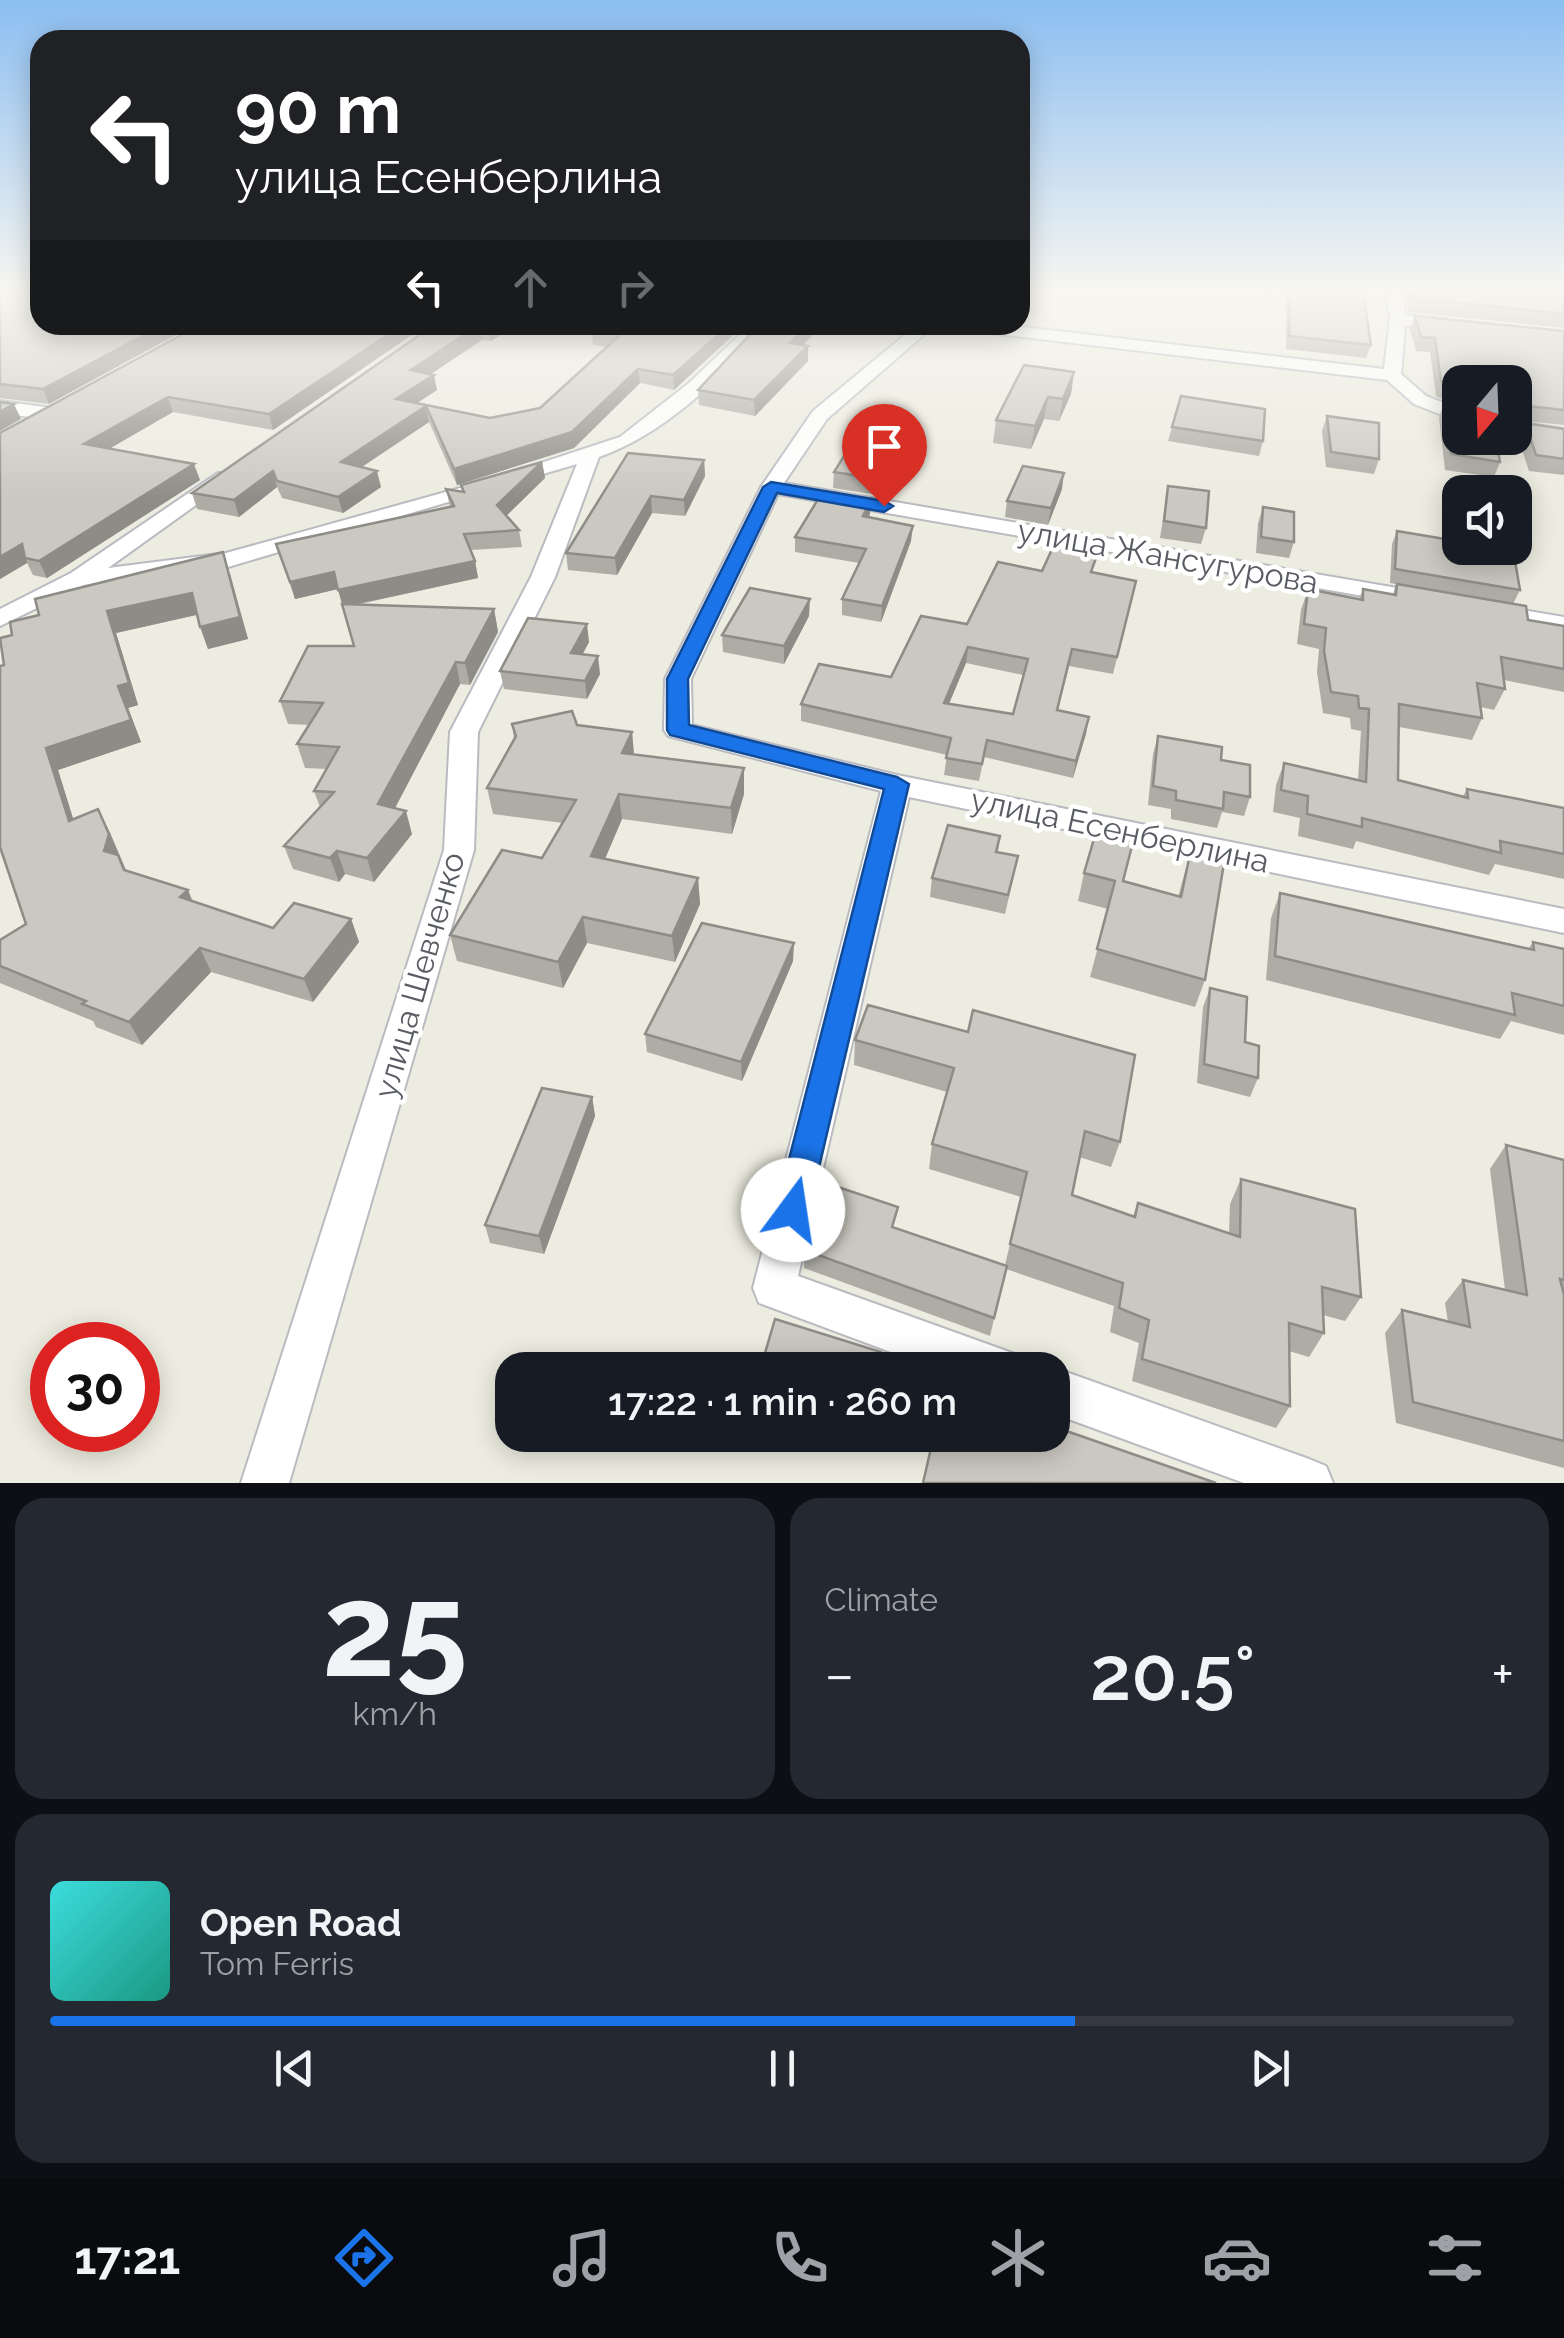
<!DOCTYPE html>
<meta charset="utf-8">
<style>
body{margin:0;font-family:Raleway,sans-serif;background:#242831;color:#f1f3f6;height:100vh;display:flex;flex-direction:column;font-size:38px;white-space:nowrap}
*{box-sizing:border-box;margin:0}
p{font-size:32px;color:#9ea1a6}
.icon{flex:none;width:55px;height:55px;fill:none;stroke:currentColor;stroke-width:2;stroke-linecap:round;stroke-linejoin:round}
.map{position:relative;height:1483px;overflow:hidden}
.details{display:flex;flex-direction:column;gap:15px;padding:15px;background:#0d0f14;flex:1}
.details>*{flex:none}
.hud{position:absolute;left:30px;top:30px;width:1000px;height:305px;border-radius:30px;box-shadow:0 5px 25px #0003;background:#202124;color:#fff;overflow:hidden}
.needle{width:65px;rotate:199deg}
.controls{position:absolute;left:1442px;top:365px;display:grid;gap:20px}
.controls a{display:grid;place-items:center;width:90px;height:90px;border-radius:20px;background:#171b24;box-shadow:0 5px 25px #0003;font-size:50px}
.speed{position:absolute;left:30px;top:1322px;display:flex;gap:20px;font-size:50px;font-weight:700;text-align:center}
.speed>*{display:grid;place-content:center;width:130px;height:130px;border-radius:50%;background:#171b24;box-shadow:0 5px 25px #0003;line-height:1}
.speed .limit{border:15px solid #d22;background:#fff;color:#111}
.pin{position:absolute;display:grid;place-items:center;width:85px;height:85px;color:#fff;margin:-102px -42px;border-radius:50% 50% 50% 0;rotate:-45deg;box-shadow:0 0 10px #0007}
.pin .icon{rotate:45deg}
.me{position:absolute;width:110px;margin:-55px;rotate:14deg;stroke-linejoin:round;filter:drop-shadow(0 0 8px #0008)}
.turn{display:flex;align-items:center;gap:35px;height:210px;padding:0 40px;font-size:45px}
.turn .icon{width:130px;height:130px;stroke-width:2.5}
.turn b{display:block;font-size:70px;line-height:85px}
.lanes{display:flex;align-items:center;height:95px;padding:0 40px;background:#0003;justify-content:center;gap:50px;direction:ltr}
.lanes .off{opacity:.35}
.big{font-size:75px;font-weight:600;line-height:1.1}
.details .card{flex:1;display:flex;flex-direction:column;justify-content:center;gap:15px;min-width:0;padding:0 35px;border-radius:30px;background:#242831}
.details .dial{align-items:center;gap:0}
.dial b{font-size:130px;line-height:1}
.song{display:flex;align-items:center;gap:30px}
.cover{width:120px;height:120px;border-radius:15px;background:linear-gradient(135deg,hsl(180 70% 55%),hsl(170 70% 35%))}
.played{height:10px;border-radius:5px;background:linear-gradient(90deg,#1a73e8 70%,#363941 70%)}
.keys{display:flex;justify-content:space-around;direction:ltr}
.heat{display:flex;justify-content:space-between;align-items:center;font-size:55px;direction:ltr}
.details .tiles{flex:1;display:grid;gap:15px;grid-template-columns:1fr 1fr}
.card:last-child{grid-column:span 2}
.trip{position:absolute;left:495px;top:1352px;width:575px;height:100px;border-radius:30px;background:#171b24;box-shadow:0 5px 25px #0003;font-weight:600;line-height:100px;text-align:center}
.menu{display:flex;height:160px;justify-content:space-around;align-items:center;background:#090b0e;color:#9ea1a6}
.menu .icon{width:70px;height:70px}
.menu .on{color:#1a73e8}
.menu b{font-size:45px;color:#f1f3f6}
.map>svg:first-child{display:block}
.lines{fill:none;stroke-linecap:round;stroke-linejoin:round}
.minor-casing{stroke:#b9bbc1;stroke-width:4}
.minor{fill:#fff;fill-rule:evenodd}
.wall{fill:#aeaca5;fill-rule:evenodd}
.shaded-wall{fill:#8d8c86}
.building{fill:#cac8c0;stroke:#8d8c86;stroke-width:2.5;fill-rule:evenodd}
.route{fill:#1a73e8;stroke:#114b97;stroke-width:2.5}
.labels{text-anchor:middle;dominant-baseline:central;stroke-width:9;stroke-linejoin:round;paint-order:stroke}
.street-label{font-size:32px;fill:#595d63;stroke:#fff}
</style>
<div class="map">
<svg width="1564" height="1483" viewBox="0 0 1564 1483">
<rect width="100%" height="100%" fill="#edece0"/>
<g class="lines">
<defs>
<g id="minor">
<path d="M1386,292H1402L1405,315L1448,320L1456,325L1448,330L1405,325L1401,374L1426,396L1460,409V422L1414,404L1387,380L963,330L955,325H1005L1384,369L1390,319Z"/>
<path d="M750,325H767C724,377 663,435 599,457L555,577L478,732L474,850L289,1483H241L444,850L450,732L531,577L577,464L228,567L84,585L0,626V609L71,573L218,473H232L235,477L108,568L226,553L489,480L620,437L689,383Z"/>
<path d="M917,325H935L827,419L784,483L1415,591L1427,598L1415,605L778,494L691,679L692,725L897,775L1564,909V933L909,797L798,1276L1015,1354L1021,1370H939L759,1303L753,1288L881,791L668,736L664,730L665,679L761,487L813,411Z"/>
<path d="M0,401L52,408L61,414L52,420L0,413Z"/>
<path d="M1515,422L1564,429V441L1515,434Z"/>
<path d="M1492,605L1564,617V631L1484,617L1480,612Z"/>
<path d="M1052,1367L1309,1459L1326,1466L1333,1483H1244L1052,1413V1370H1046Z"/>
</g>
</defs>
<use href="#minor" class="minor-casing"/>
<use href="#minor" class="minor"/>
</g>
<g class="wall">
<path d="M0,292H40L49,404L0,398Z"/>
<path d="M1286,292H1363L1371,345L1366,358L1286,349Z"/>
<path d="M1406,292H1564V328L1408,312Z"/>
<path d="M1415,316L1564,332V425L1515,420V382H1460V407L1436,396L1430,352L1416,351L1410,329Z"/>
<path d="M426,325L273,430L173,412L109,448L200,480L47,578L33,575L27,563L0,579V433Z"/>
<path d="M434,325H516L491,341L482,340L431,374L437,390L417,403L490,418L540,408L607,347L593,345L592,332L555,325H744L674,390L640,383L574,448L457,485L429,422L362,467L381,487L343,513L282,498L277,487L239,517L197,509L192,493Z"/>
<path d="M820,328L802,345L808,361L755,416L699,405L698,390Z"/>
<path d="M1074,372L1071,394L1059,421L1044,419L1031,449L993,443L996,420Z"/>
<path d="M1444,403L1500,462L1494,477L1445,470L1439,418Z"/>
<path d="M1327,416L1379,459L1374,474L1326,467L1322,431Z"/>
<path d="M1525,423L1564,429V475L1529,471L1518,438Z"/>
<path d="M1172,427L1263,441L1259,456L1168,441Z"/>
<path d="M890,453L889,469L878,495L833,488L834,472Z"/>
<path d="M704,460L705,476L685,516L652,513L617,575L568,570L566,553Z"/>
<path d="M542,462L545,478L506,516L519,530L522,547L471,550L475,561L478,578L355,605L494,609L498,632L470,685L460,684L395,808L412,834L374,882L345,874L339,882L293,869L284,846L320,807L314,791L327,769L305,768L297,744L309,725L288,724L280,701L354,646L338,589L295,599L276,544L450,507L446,489L462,492L461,485Z"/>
<path d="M1168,486L1206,528L1201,544L1160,538Z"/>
<path d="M1062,489L1048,525L1005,517L1007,501Z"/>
<path d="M871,499L868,517L911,541L881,622L842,615V599L859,563L795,552V537Z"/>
<path d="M1263,507L1294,542L1289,558L1256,553L1258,523Z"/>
<path d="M1397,531L1451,550L1520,590L1513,604L1528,620L1564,626V692L1504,680L1505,689L1494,710L1481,707L1482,718L1472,740L1399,727L1398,780L1463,796L1467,789L1564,808V879L1495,864L1489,875L1356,841L1353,849L1298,836L1300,818L1273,812L1276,785L1284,763L1358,780L1361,731L1351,729L1350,718L1323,713L1317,672L1319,649L1297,644L1301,610L1308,589L1359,599L1363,589L1393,594L1396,584L1390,583L1392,544Z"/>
<path d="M1042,571L1094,573L1136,581L1113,674L1069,666L1058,710L1089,717L1073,778L984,757L979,781L944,775L947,755L801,721V704L891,677ZM966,663L1023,675L1013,714L949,704Z"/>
<path d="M230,573L248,639L208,649L197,615L116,633L138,705L128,708L141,742L58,770L73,819L110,833L126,870L192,901L273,928L351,919L359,942L313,1002L211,972L142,1045L96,1027L93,1021L0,983V940L26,924L4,665L12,635L39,615Z"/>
<path d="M809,616L784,664L723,652L722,635Z"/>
<path d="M589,642L582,654L600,674L587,699L504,689L500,671Z"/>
<path d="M512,724L577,725L632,732L634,754L744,768V794L732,834L622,819L605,859L698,878L700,904L675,962L587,943L563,988L457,961L450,935L542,858L563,823L493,814L487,788L514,739Z"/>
<path d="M1158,736L1221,760L1250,797L1244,816L1222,812L1217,828L1171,819V809L1148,805L1153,754Z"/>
<path d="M1000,836L998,852L1014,875L1005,914L930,897L932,878Z"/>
<path d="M1190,854L1205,980L1195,1007L1090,977L1108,909L1078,901L1084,873L1123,881L1178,897Z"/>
<path d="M1280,893L1529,948L1533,942L1564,949V1035L1511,1021L1500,1039L1266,980L1271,918Z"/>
<path d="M793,961L742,1081L647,1052L645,1034Z"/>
<path d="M1210,988L1245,1042L1258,1078L1250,1097L1197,1083L1203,1007Z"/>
<path d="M868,1005L1120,1142L1111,1167L1079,1157L1072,1195L1133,1216L1138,1203L1229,1233L1230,1204L1241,1179L1361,1297L1345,1321L1323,1315L1324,1333L1309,1357L1289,1351L1290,1406L1276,1428L1132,1381L1139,1343L1110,1332L1114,1306L1006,1269L990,1336L804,1268V1250L895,1228L1005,1265L1021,1197L929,1169L932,1144L947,1092L854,1065L855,1040Z"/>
<path d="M592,1097L595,1116L544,1254L490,1243L485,1225Z"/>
<path d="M1506,1145L1564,1160V1468L1396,1423L1385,1333L1402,1310L1448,1322L1445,1303L1463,1280L1505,1290L1490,1169Z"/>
</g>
<g class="shaded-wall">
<path d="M163,325H194L49,404L43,389Z"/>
<path d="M403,325H426L273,430L269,414Z"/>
<path d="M479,325L482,340L414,385L411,370Z"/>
<path d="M491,325H516L491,341L488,327Z"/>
<path d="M729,325H744L674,390L673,375Z"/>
<path d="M808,325H820V328L790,358V343Z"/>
<path d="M808,346V361L755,416L754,400Z"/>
<path d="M638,369L640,383L574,448L457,485L454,469Z"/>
<path d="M1074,372L1071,394L1059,421L1063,399Z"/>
<path d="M1507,372L1503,382H1484L1486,377Z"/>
<path d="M434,375L437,390L400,414L396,399Z"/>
<path d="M168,397L173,412L90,460L84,444Z"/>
<path d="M1048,397L1044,419L1031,449L1035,426Z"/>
<path d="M14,404L21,419L0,431V412Z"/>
<path d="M426,406L429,422L345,478L341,462Z"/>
<path d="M890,453L889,469L878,495L879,479Z"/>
<path d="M704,460L705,476L685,516L684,500Z"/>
<path d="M542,462L545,478L500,522L497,505Z"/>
<path d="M194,464L200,480L47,578L39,561Z"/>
<path d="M273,471L277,487L239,517L234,500Z"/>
<path d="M377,471L381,487L343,513L338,497Z"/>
<path d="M1064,473L1062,489L1048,525L1051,508Z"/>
<path d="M651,496L652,513L617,575L615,558Z"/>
<path d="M871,499L870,514L862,532L863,516Z"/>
<path d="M913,526L911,541L881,622L882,606Z"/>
<path d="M22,544L27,563L0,579V557Z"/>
<path d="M223,552L248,639L208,649L200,627Z"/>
<path d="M475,561L478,578L343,607L338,590Z"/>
<path d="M334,572L338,589L295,599L290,582Z"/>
<path d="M192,593L200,614L116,633L138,705L128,708L141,742L58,770L81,844L69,821L46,748L118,686L107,611Z"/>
<path d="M810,599L809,616L784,664V646Z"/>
<path d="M494,609L498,632L470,685L465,663Z"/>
<path d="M587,624L589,642L574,671L571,653Z"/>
<path d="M968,647L966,663L942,720L944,703Z"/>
<path d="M598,656L600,674L587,699L585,681Z"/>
<path d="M456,662L460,684L385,827L378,804Z"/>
<path d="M1089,717L1086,734L1073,778L1076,761Z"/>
<path d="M632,732L634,757L622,753Z"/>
<path d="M744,768V794L732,834L731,808Z"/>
<path d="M619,794L622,819L595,882L591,856Z"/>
<path d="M98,809L110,833L129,878L104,851Z"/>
<path d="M406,811L412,834L374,882L367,858Z"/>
<path d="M337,851L345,874L339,882L330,858Z"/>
<path d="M698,878L700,904L675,962L672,936Z"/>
<path d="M188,890L198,914L180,897Z"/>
<path d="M583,917L587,943L563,988L558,962Z"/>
<path d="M351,919L359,942L313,1002L304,979Z"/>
<path d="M794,943L793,961L742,1081L741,1062Z"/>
<path d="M200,948L211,972L142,1045L129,1022Z"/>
<path d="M592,1097L595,1116L544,1254L539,1236Z"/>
</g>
<g class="building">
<path d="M0,292H40V325H163L43,389L0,384Z"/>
<path d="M1290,292H1363L1371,345L1289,336Z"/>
<path d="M1412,292H1564V314L1413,298Z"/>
<path d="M1415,316L1564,331V410L1518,405L1515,396V382H1510L1507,372L1486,377L1487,382H1460V390L1441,381L1435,338L1421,337Z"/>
<path d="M200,325H403L269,414L168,397L84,444L194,464L39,561L25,558L22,544L0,557V433Z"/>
<path d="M434,325H491L488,327L479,325L411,370L434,375L396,399L490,418L540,408L620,335L591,330L598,325H729L673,375L638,369L572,432L454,469L426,406L341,462L377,471L338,497L277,481L273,471L234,500L192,493Z"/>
<path d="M759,325H808L790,343L808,346L754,400L698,390Z"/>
<path d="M1024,365L1074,372L1063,399L1048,397L1035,426L996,420Z"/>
<path d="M1181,396L1265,409L1263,441L1172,427Z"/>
<path d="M0,402L14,404L0,412Z"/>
<path d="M1444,403L1460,408V438H1496L1500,462L1451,454Z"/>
<path d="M1327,416L1379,423V459L1331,452Z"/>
<path d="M1525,423L1564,429V459L1536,455Z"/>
<path d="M849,448L890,453L879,479L834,472Z"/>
<path d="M628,453L704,460L684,500L651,496L615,558L566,553Z"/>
<path d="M542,462L497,505L519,530L464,534L475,561L338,590L334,572L290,582L276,544L454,506L446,489L464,492L461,485Z"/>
<path d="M1023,466L1064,473L1051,508L1007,501Z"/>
<path d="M1168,486L1209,491L1206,528L1164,521Z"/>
<path d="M823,491L871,499L863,516L913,526L882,606L842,599L866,549L795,537Z"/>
<path d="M1263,507L1294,512V542L1261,537Z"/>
<path d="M1397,531L1451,540V550L1515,561L1520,590L1395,569Z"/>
<path d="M1053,547L1097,555L1091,572L1136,581L1117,657L1072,649L1057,710L1089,717L1076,761L987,740L982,764L946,758L951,738L801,704L819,664L891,677L921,616L967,624L998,562L1042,571ZM968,647L1028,659L1013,714L944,703Z"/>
<path d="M223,552L240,617L200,627L192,593L107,611L129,683L118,686L131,720L46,748L69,821L98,809L109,834L104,851L118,855L124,870L188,890L180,897L273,928L294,903L351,919L304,979L200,948L129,1022L82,1004L86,1001L0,966V940L26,924L0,847V666L4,665L0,638L12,635L10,622L39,615L35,599Z"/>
<path d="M1397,584L1526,606L1528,620L1564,626V669L1501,657L1505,689L1477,683L1482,718L1399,704L1398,780L1468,798L1467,789L1564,808V854L1500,841L1501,853L1362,818V827L1307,814L1308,796L1281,790L1284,763L1366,782L1369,709L1359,708L1358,696L1331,692L1324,651L1326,628L1304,624L1308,589L1363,600V589L1396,595Z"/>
<path d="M750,588L810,599L784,646L722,635Z"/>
<path d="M342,604L494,609L465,663L456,662L378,804L406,811L367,858L337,851L330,858L284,846L334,792L314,791L339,747L297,744L323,703L280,701L308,646H354Z"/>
<path d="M528,618L587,624L571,653L598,656L585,681L500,671Z"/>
<path d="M572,711L577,725L632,732L622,753L744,768L731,808L619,794L591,856L698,878L672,936L583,917L558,962L450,935L502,850L542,858L576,800L487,788L516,736L512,724Z"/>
<path d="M1158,736L1222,747L1221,760L1250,765V797L1224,792L1223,809L1176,800V791L1153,786Z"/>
<path d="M948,825L1000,836L996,852L1018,856L1008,895L932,878Z"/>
<path d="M1096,832L1133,842L1123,881L1181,897L1190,854L1224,863L1205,980L1097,949L1115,881L1084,873Z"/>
<path d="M1280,893L1534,950L1533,942L1564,949V1006L1512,993L1515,1015L1275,956Z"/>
<path d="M702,923L794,943L741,1062L645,1034Z"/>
<path d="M1210,988L1247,997L1245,1042L1259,1046L1258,1078L1204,1064Z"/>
<path d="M868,1005L968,1032L973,1010L1135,1055L1120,1142L1085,1131L1072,1195L1135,1217L1138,1203L1240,1237L1241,1179L1355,1209L1361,1297L1322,1287L1324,1333L1289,1323L1290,1406L1142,1359L1149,1320L1119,1308L1123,1283L1010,1244L1027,1172L932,1144L954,1068L855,1040Z"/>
<path d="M542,1088L592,1097L539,1236L485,1225Z"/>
<path d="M1506,1145L1564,1160V1280L1560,1279L1564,1295V1441L1413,1402L1402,1310L1470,1327L1463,1280L1527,1295Z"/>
<path d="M820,1181L898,1207L892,1227L1007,1266L994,1318L804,1250Z"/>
<path d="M775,1319L881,1352L877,1370H760Z"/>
<path d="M1052,1426L1216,1483H923L934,1435H1052Z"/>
</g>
<linearGradient id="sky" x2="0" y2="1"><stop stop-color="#8bbef1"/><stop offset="0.58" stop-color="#f7f6f1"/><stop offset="1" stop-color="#f7f6f1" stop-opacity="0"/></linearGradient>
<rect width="1564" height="500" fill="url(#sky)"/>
<path class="route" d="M771,482L884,501L893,506L884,512L777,493L688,679L689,725L897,777L909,784L809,1210L805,1222L793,1226L781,1222L776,1210L884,789L670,735L667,730V679L763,487Z"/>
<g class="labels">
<g class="street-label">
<text transform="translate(1168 556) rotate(10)">улица Жансугурова</text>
<text transform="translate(1120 830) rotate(12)">улица Есенберлина</text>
<text transform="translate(419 975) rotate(-74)">улица Шевченко</text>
</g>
</g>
</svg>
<div class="controls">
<a><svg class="needle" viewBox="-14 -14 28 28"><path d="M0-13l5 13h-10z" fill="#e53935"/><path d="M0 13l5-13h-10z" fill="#9ea1a6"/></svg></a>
<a><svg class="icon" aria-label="sound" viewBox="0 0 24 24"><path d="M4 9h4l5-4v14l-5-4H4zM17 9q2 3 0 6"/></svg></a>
</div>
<div class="speed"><div class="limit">30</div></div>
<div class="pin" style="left:884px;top:506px;background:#d93025"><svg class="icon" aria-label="arrive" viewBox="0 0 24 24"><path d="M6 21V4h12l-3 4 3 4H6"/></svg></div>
<svg class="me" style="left:793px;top:1210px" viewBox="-20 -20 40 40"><circle r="19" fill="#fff"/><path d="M0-13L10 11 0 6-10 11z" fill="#1a73e8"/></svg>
<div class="trip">17:22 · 1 min · 260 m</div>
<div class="hud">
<div class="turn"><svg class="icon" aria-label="left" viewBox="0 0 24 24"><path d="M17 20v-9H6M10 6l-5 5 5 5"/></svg><div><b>90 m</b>улица Есенберлина</div></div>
<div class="lanes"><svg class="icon" aria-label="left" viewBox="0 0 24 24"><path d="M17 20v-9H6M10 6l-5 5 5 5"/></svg><svg class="icon off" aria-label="ahead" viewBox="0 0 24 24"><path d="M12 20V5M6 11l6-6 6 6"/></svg><svg class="icon off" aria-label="right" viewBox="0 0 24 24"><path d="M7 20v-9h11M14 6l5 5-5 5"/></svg></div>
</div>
</div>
<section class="details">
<div class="tiles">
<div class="card dial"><b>25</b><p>km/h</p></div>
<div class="card"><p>Climate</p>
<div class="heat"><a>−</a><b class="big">20.5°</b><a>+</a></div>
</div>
<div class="card">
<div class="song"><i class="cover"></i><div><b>Open Road</b><p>Tom Ferris</p></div></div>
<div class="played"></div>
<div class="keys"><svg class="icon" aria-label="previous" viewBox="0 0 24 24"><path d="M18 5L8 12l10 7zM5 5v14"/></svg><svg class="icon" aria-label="pause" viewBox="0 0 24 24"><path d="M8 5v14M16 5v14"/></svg><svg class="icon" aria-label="next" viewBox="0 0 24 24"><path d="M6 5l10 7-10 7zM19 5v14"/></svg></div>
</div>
</div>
</section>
<nav class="menu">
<b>17:21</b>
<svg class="icon on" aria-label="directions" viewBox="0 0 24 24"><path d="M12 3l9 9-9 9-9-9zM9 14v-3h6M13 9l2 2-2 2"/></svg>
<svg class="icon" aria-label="music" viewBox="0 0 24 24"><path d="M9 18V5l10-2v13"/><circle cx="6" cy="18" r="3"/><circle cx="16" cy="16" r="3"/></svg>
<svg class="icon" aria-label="phone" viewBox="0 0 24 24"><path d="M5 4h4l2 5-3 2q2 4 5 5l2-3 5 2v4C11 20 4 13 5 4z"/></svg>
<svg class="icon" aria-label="climate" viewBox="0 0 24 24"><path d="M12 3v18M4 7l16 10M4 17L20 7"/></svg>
<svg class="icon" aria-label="car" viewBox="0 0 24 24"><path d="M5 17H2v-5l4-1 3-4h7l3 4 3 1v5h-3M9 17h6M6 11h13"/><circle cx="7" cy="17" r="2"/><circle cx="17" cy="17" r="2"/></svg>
<svg class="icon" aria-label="filters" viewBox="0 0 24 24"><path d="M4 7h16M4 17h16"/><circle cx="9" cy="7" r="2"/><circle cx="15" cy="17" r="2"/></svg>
</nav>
